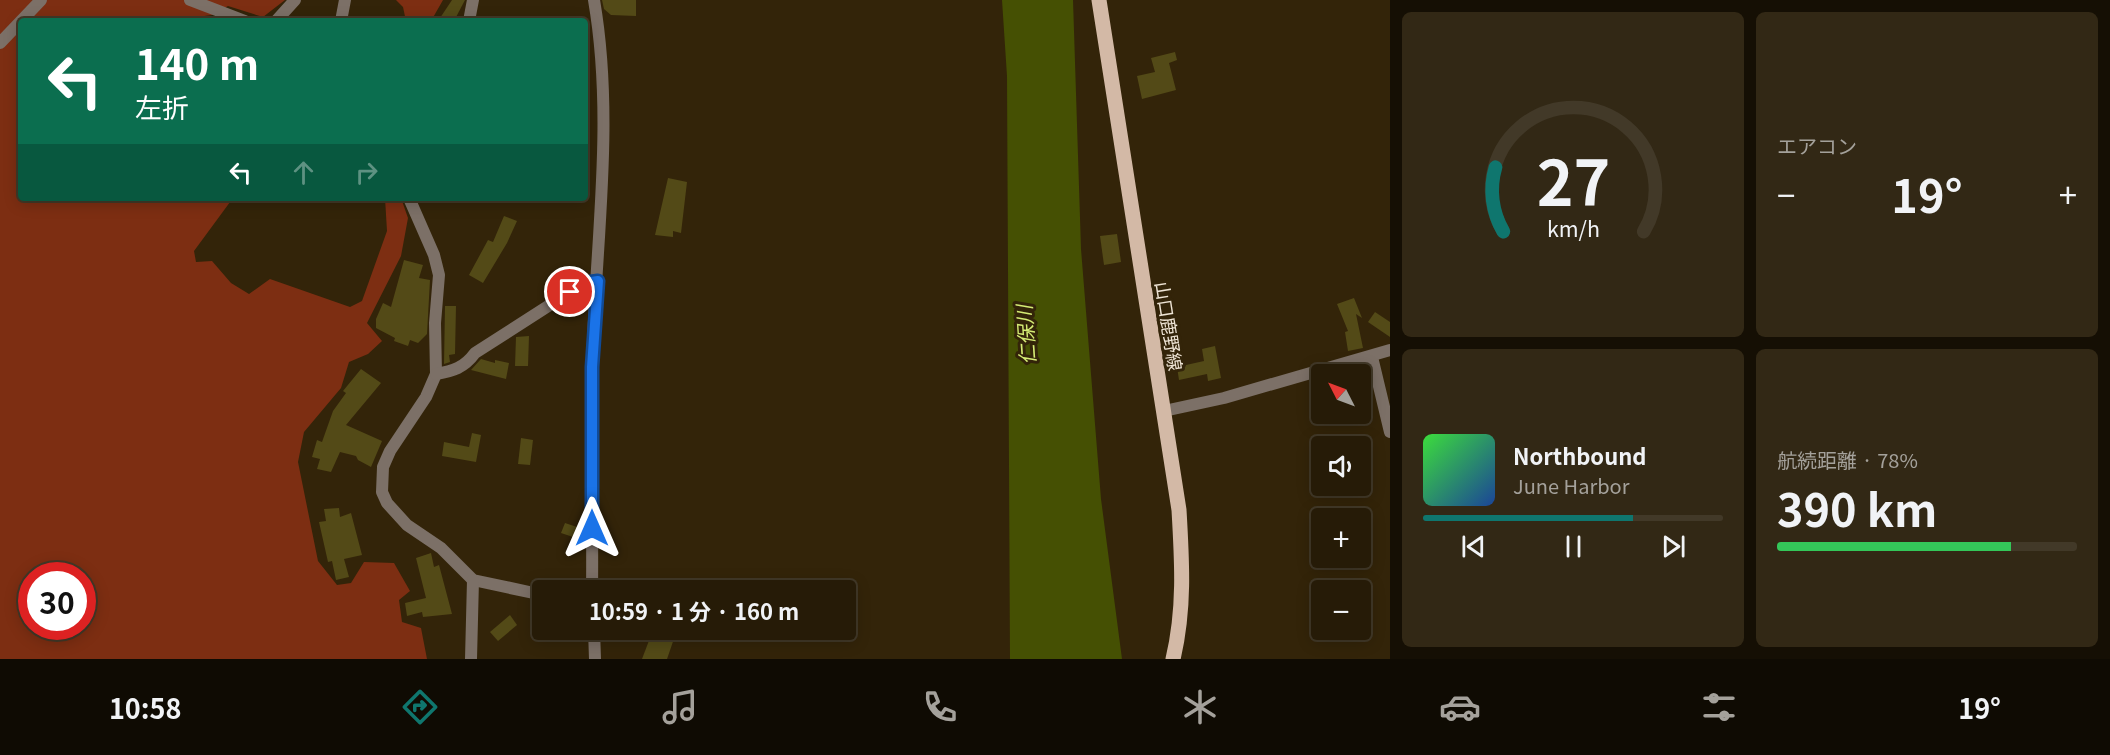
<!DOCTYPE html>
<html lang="ja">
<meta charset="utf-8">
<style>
body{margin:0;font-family:Georgia,"Noto Sans JP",serif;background:#322815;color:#f1f3f6;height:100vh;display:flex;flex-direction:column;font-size:22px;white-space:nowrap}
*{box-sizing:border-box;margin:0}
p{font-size:20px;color:#a4a19b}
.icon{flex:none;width:33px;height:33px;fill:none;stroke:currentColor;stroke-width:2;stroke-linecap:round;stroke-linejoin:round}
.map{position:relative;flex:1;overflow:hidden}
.panel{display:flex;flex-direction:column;gap:12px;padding:12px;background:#150f04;width:720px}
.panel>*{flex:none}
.hud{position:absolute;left:18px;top:18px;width:570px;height:183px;border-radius:6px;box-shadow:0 3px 15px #0003,0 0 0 2px #423928;background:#0b6e4f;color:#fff;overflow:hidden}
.needle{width:39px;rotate:312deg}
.fabs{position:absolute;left:1311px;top:364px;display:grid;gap:12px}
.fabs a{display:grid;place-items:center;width:60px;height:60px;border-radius:6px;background:#261b07;box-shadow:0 3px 15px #0003,0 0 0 2px #423928;font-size:30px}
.speed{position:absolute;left:18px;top:562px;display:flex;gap:12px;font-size:30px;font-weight:700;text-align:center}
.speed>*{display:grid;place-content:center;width:78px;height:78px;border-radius:50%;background:#261b07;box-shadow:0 3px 15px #0003,0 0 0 2px #423928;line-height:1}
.speed .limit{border:9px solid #d22;background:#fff;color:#111}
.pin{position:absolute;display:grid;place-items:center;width:51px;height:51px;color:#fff;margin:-26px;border:3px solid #fff;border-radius:50%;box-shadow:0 2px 6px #0007}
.me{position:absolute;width:66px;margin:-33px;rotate:0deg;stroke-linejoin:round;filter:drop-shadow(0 0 4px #0008)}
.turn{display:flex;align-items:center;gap:21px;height:126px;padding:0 18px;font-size:27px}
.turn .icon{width:78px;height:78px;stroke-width:2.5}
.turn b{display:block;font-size:42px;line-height:51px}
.lanes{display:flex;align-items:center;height:57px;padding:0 18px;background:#0003;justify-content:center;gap:30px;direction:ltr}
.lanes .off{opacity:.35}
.big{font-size:45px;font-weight:700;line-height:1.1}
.panel .widget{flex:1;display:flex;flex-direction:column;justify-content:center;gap:9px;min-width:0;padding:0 21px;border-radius:9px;background:#322815}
.panel .dial{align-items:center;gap:0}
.dial svg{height:156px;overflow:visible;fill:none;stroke:#423928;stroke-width:7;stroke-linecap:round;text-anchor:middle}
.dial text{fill:#f1f3f6;stroke:none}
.song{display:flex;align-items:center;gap:18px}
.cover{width:72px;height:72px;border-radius:9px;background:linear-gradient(135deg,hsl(120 70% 55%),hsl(220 70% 35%))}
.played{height:6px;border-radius:3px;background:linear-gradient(90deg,#0f766e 70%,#423928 70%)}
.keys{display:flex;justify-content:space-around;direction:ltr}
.heat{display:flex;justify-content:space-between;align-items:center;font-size:33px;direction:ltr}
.charge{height:9px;border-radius:4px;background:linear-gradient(90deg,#34c759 78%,#423928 0)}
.panel .tiles{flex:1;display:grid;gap:12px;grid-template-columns:repeat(2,1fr)}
.trip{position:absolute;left:532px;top:580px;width:324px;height:60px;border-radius:6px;background:#261b07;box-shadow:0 3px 15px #0003,0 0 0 2px #423928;font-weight:700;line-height:60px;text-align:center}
.dock{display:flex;height:96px;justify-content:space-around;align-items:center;background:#0f0b03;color:#a4a19b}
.dock .icon{width:42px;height:42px}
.dock .selected{color:#0f766e}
.dock b{font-size:27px;color:#f1f3f6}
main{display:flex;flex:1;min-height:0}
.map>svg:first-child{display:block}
.forest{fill:#7d2e12;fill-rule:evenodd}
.water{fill:#455003}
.building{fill:#534a17}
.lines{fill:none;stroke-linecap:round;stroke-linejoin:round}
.street{stroke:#7c7067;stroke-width:12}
.primary{stroke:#d3b9a6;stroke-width:15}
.route-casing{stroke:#114b97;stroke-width:15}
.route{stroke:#1a73e8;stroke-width:10}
.labels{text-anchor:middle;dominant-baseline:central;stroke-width:6;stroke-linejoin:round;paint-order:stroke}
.street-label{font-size:18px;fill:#eee4d5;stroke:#332409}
.water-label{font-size:20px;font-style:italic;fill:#d5ec74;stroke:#332409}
</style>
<main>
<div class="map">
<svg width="1390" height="659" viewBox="0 0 1390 659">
<rect width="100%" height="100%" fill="#332409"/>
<g class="forest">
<path d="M0,0H285L263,17L228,6L212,15L197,17L193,21H21V198H233L194,251L196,262L212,261L231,283L249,294L270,279L350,307L362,301L387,231L385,198H401L408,218L401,256L367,323L382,341L368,354L349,362L341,388L304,432L298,462L318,561L337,585L351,583L364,562L394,563L410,591L399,600L402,622L421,628L427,659H0ZM32,576H82V627H32Z"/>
<path d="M396,0H443L431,21H406L403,7Z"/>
</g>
<path class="water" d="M1002,0H1073L1081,249L1101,499L1122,659H1010L1007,76Z"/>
<g class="building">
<path d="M452,0H465L454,21H438Z"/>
<path d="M602,0H636V16L611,15L604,9Z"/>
<path d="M1175,52L1177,60L1169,63L1176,90L1142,99L1137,76L1155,72L1151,58Z"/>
<path d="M668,178L687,182L681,233L673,231V237L655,235Z"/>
<path d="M504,216L517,221L507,243L483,283L469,275L488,240L493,242Z"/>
<path d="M1117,234L1121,262L1104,265L1100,236Z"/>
<path d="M404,260L423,265L419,278L430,280L427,334L418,343L410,340L408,346L394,341L395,338L376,328V319L383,303L391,307Z"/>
<path d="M1354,298L1362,318L1356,314L1363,348L1348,351L1345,332L1348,331L1337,304Z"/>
<path d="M445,306H456L455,354L449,355L450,362L444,364Z"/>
<path d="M1375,312L1390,322V337L1368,322Z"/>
<path d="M529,336L528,366H515L516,337Z"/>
<path d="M1215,346L1221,378L1208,381L1207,374L1179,380L1177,367L1204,361L1202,349Z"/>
<path d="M481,359L495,363V360L509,363L506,379L471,370Z"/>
<path d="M361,369L381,383L346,425L382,441L371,467L358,460L356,456L340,452L331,472L317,469L320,459L312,457L317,440L322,442L333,411L346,393L343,391Z"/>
<path d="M472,433L481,435L476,462L442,456L444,442L469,447Z"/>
<path d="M521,438L533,440L530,465L518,464Z"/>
<path d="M339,508L340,517L351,513L362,555L344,559L349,577L336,580L332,561L328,562L319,522L326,521L324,509Z"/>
<path d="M565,523L583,529L579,539L561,533Z"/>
<path d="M431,553L434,567L439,565L452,614L423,617L422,612L407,616L405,603L426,598L416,558Z"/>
<path d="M510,615L517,625L498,641L490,632Z"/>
<path d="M653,630H677L667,659H642Z"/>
</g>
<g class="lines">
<g class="street">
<path d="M190,0L245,21"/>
<path d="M276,21L295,0"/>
<path d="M341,21L345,0"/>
<path d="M469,21L473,0"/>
<path d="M0,43L41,0"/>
<path d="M409,198L434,255L439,275L435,323L436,374L426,397L390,451L383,467L382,492L387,503L407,525L441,548L473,580L543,595"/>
<path d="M1372,357L1390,432"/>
<path d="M436,374C453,371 464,368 475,353L584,283L598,281"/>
<path d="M1164,411L1224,398L1390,350"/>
<path d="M592,591C593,517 590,442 592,368C595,245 615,122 594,0"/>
<path d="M594,630L595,659"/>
<path d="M471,659L473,580"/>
</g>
<path class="primary" d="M1099,0L1179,510C1182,561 1185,609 1173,659"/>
</g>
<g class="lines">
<defs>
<path id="route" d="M570,292L584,283L598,281L592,367V528"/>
</defs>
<use href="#route" class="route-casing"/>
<use href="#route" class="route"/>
</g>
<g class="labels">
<g class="street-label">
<text transform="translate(1170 326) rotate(81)">山口鹿野線</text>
</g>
<g class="water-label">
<text transform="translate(1025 335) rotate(-94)">仁保川</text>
</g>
</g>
</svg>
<div class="fabs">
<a><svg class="needle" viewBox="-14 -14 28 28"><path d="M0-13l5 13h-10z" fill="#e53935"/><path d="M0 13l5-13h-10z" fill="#a4a19b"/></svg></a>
<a><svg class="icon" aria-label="sound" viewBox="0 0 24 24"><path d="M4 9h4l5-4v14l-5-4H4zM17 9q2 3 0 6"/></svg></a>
<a>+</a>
<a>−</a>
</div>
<div class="speed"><div class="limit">30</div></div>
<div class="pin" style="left:570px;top:292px;background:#d93025"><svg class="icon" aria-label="arrive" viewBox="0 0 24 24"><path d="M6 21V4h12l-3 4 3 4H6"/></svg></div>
<svg class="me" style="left:592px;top:528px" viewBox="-20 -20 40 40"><path d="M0-17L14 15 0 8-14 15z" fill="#1a73e8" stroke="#fff" stroke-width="4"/></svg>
<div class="trip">10:59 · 1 分 · 160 m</div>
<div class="hud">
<div class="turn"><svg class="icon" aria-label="left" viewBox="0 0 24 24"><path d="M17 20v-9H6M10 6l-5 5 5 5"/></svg><div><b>140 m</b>左折</div></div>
<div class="lanes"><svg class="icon" aria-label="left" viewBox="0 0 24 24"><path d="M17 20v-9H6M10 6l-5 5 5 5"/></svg><svg class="icon off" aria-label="ahead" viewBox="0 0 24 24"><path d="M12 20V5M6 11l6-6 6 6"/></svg><svg class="icon off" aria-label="right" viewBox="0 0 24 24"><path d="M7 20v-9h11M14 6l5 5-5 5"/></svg></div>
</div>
</div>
<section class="panel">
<div class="tiles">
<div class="widget dial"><svg viewBox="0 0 100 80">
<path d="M14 69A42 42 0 1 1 86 69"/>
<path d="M14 69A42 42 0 0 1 10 36" stroke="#0f766e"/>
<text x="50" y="56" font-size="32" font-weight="700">27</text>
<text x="50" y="72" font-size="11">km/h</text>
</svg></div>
<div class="widget"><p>エアコン</p>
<div class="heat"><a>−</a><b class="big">19°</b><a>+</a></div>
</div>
<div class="widget">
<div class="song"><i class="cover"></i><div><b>Northbound</b><p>June Harbor</p></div></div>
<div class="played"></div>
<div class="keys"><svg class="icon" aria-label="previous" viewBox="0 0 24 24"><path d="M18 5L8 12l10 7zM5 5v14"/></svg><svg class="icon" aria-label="pause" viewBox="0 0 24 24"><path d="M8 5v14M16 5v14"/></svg><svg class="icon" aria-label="next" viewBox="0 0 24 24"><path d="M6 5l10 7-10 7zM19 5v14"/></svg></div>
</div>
<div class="widget"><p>航続距離 · 78%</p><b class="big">390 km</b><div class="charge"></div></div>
</div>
</section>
</main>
<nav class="dock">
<b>10:58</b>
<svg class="icon selected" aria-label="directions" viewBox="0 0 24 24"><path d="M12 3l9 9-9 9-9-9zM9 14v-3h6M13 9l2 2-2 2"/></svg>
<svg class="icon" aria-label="music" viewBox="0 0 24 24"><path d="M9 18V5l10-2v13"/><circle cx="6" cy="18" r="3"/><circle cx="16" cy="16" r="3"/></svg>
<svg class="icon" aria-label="phone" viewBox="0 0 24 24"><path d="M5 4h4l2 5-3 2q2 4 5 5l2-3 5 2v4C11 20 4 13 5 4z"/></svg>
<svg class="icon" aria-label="climate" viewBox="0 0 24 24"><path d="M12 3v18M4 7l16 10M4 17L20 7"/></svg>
<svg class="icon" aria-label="car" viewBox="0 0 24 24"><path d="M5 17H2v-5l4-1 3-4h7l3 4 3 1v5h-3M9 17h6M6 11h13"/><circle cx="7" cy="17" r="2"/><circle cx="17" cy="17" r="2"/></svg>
<svg class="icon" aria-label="filters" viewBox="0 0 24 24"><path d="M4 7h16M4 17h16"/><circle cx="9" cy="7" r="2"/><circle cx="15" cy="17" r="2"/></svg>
<b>19°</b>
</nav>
